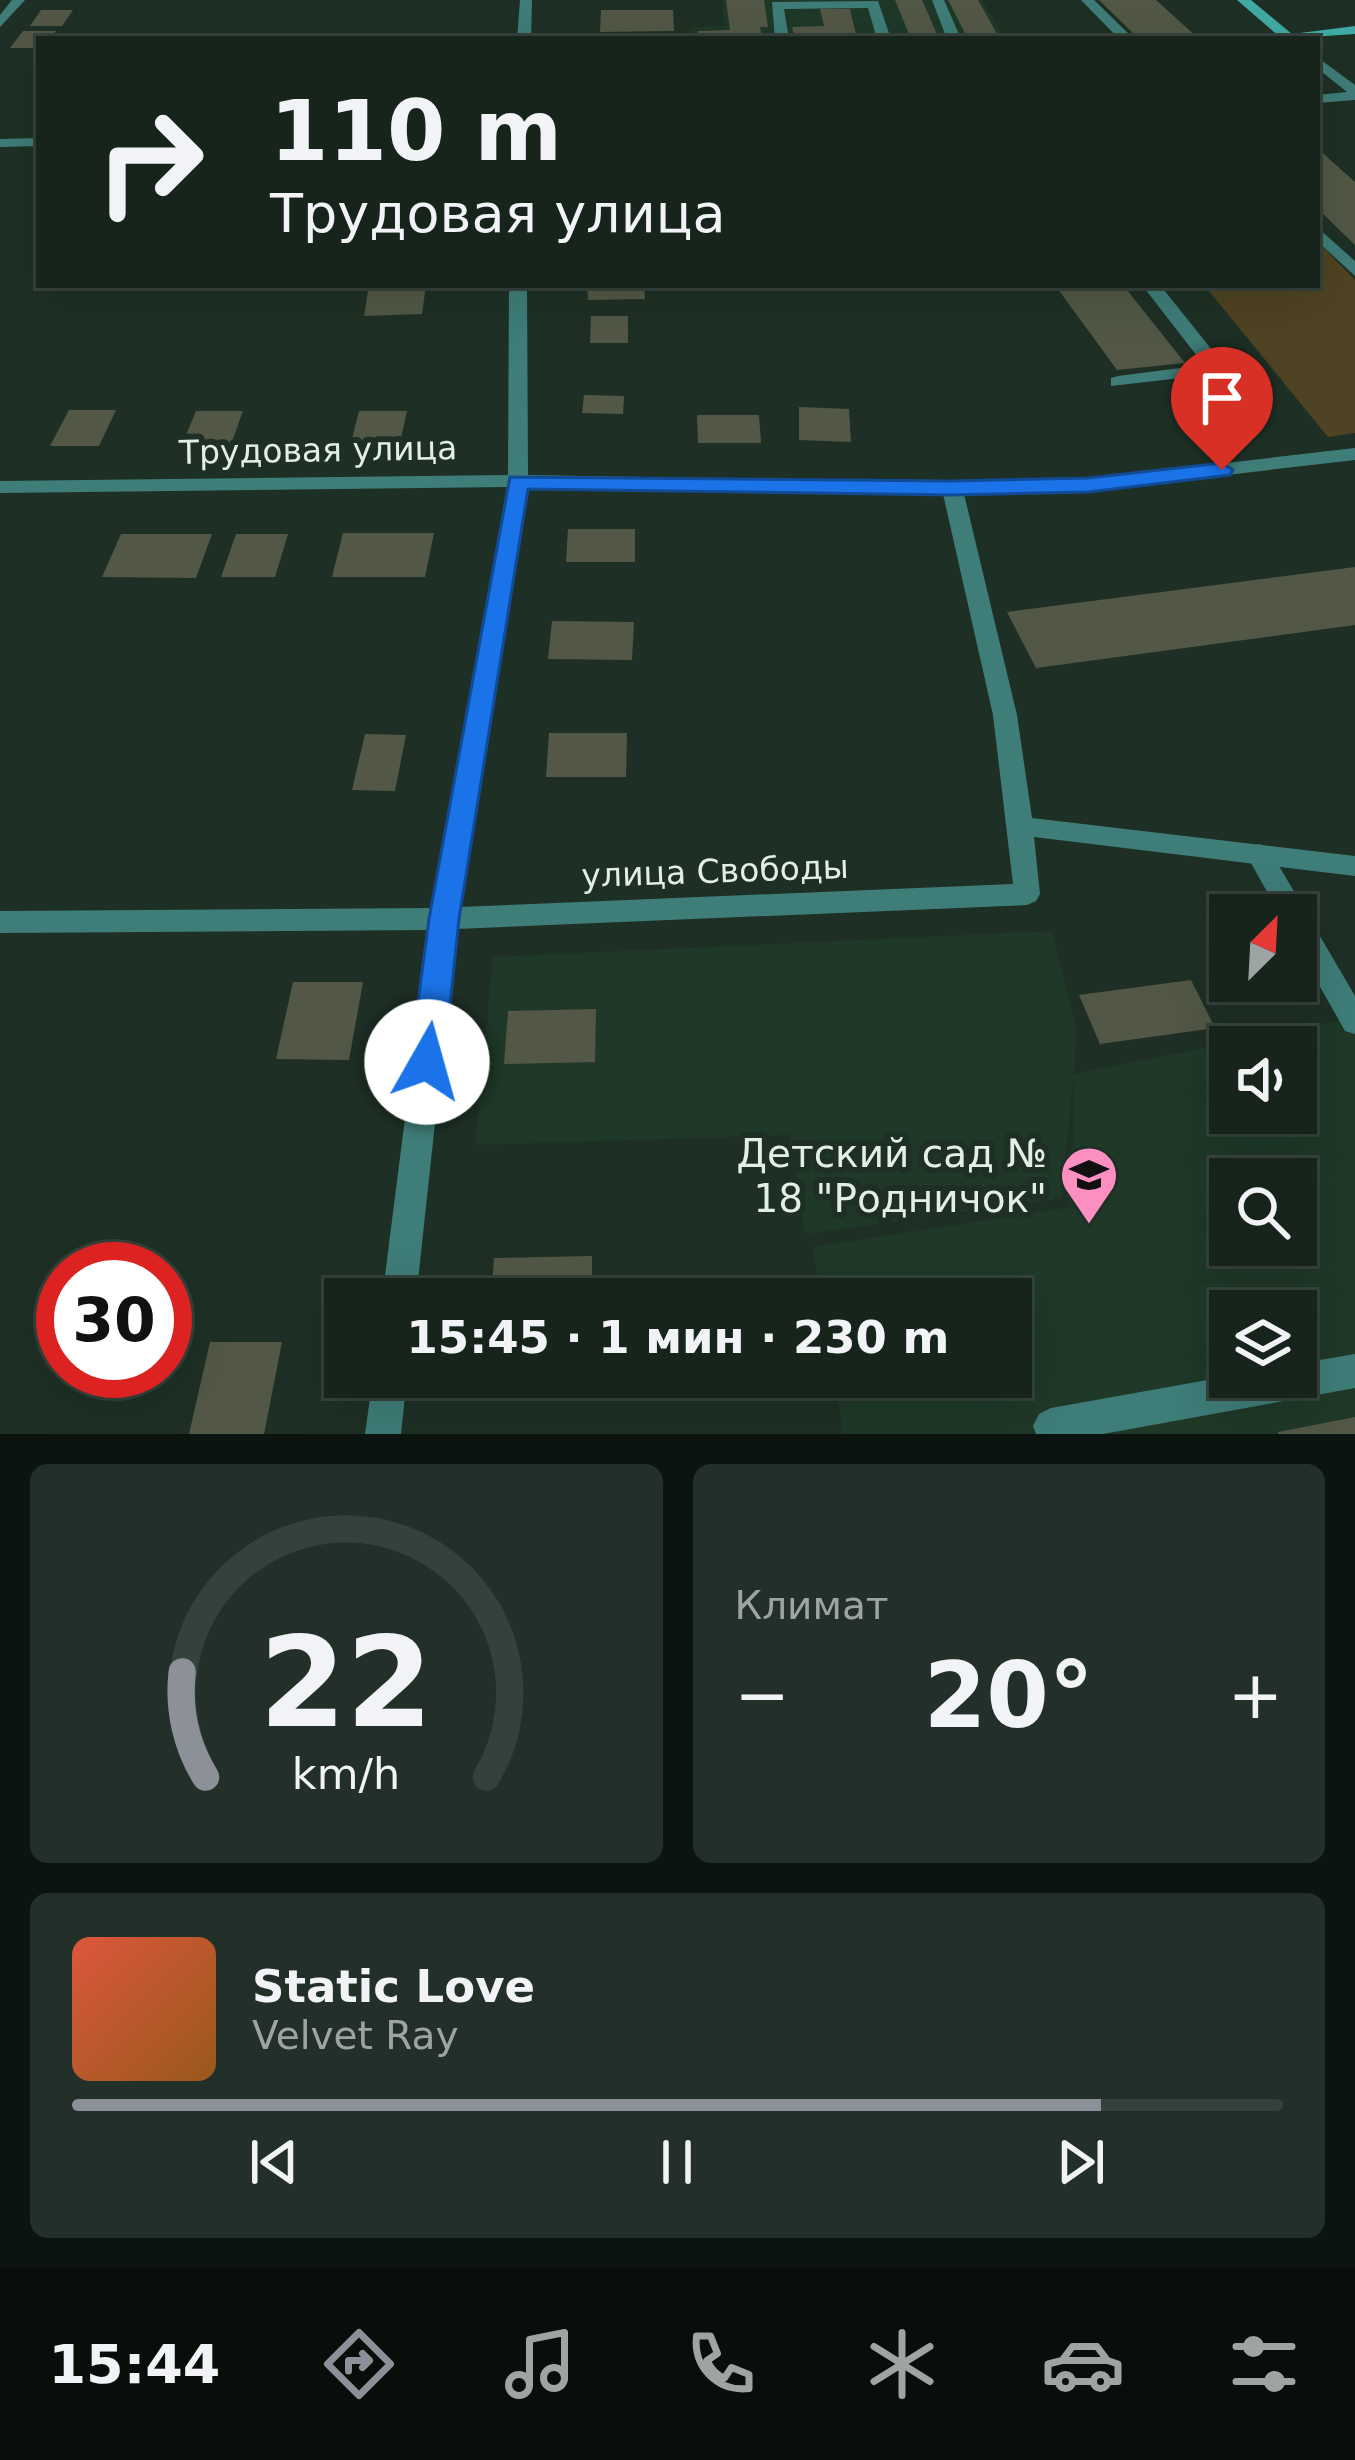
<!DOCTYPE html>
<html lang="ru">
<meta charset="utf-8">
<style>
body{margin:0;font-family:"DejaVu Sans",sans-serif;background:#233029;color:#f1f3f6;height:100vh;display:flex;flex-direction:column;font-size:45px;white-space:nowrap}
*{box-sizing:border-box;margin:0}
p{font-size:39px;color:#9ea4a3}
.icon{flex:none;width:66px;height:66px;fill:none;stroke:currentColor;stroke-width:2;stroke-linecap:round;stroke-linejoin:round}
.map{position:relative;height:1434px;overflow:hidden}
.panel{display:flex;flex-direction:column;gap:30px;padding:30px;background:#0c140f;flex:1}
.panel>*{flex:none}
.banner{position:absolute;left:36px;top:36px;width:1284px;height:252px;border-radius:0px;box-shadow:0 12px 48px #0002,0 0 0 3px #35413b;background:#16241c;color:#f1f3f6;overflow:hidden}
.needle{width:78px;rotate:24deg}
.controls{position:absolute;left:1209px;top:894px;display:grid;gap:24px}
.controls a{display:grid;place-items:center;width:108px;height:108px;border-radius:0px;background:#16241c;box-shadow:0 12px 48px #0002,0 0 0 3px #35413b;font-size:60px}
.speed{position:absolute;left:36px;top:1242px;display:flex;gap:24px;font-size:60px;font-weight:700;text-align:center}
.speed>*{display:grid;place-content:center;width:156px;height:156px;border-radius:50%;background:#16241c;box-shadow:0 12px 48px #0002,0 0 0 3px #35413b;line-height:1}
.speed .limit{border:18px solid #d22;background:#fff;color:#111}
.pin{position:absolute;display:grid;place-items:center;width:102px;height:102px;color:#fff;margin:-123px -51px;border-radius:50% 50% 50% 0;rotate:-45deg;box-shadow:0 0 12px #0007}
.pin .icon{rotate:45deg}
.me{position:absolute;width:132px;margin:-66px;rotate:7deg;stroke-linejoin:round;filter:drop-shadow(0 0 9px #0008)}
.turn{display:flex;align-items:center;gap:42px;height:252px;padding:0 36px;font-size:54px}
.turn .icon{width:156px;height:156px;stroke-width:2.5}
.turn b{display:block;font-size:84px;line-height:102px}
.big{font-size:90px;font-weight:700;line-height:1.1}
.panel .widget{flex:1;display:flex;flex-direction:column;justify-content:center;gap:18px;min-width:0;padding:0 42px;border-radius:18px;background:#233029}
.panel .dial{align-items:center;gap:0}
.dial svg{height:312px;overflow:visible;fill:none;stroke:#35413b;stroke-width:7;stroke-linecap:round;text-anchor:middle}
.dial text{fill:#f1f3f6;stroke:none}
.song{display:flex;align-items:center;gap:36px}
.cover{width:144px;height:144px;border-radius:18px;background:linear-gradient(135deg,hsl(10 70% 55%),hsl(30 70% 35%))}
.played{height:12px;border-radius:6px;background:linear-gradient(90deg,#8c9099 85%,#35413b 85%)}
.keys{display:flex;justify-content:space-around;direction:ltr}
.heat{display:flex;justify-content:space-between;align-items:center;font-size:66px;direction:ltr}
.panel .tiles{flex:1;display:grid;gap:30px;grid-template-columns:1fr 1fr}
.widget:last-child{grid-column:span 2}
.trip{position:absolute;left:324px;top:1278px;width:708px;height:120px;border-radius:0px;background:#16241c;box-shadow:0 12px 48px #0002,0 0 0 3px #35413b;font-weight:700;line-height:120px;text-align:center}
.tabs{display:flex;height:192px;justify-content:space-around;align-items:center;background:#090e0b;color:#9ea4a3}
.tabs .icon{width:84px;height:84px}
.tabs .active{color:#8c9099}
.tabs b{font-size:54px;color:#f1f3f6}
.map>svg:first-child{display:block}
.built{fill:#1f3828;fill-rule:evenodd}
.green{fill:#4e4322}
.building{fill:#525845}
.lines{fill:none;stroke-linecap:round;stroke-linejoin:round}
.service{fill:#3f7d78;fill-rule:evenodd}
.minor{fill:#3f7d78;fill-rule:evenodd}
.secondary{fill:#3faba4;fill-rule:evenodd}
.route{fill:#1a73e8;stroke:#114b97;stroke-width:3}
.labels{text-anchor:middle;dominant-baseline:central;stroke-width:12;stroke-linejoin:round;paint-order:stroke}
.street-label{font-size:33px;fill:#e2eee6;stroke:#1e3025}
.near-poi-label{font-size:39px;fill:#e2eee6;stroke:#1e3025;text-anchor:end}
</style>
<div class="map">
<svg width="1355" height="1434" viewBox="0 0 1355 1434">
<rect width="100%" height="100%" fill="#1e3025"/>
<g class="built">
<path d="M722,0H982L1006,39H691L689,27L725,26Z"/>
<path d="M1052,931L1077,1030L1074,1074L1355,1018V1434H843L834,1377H1011V1299H821L812,1247L1071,1207L1074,1075L1061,1198L805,1234L790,1135L475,1145L493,957ZM1230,1047H1296V1113H1230ZM1230,1179H1296V1245H1230ZM1230,1311H1296V1377H1230Z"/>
</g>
<path class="green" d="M1317,241L1355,280V433L1328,437L1204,285H1317Z"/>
<g class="building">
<path d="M726,0H764L768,27H760L762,39H699L698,31L730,30Z"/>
<path d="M895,0H922L939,39H911Z"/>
<path d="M948,0H978L1000,39H968Z"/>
<path d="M1099,0H1156L1199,39H1139Z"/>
<path d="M820,9H850L857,39H795L792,27L824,26Z"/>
<path d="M41,10H73L62,26H30Z"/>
<path d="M601,10H673L674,31L600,32Z"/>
<path d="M23,31H56L50,39H39V48H10Z"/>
<path d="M1317,148L1355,182V245L1317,208Z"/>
<path d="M369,285H426L422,314L364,316Z"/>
<path d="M587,285H644L645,299L588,300Z"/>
<path d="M1055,285H1123L1185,363L1117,370Z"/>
<path d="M591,316H628V343H590Z"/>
<path d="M584,395L624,396L623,414L582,413Z"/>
<path d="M799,407L849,409L851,442L799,440Z"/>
<path d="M69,410H116L99,446H50Z"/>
<path d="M196,411H243L230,447H181Z"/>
<path d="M359,411H407L399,447H350Z"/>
<path d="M697,415H759L761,443H698Z"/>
<path d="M568,529H635V562H566Z"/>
<path d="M343,533H434L425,577H332Z"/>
<path d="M121,534H212L196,578L102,577Z"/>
<path d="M236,534H288L275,577H221Z"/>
<path d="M1355,567V625L1036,668L1007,612Z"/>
<path d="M552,621L634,622L632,660L548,659Z"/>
<path d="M549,733H627L626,777H546Z"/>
<path d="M365,734L406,735L395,791L352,790Z"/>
<path d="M1191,980L1215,1028L1100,1044L1079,995Z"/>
<path d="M293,982H363L349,1060L276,1059Z"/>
<path d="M596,1009L595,1062L504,1064L508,1011Z"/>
<path d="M592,1256V1299H491L494,1258Z"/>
<path d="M210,1342H282L264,1434H189Z"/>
<path d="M1355,1417V1434H1278V1432Z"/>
</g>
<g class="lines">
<g class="service">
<path d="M932,0H944L961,39H947Z"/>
<path d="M1081,0H1094L1134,39H1119Z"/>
<path d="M878,1L891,39H877L868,8L784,9L789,39H775L772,2Z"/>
<path d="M1317,227L1355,261V276L1317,241Z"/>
<path d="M1142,285H1160L1224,365V373L1111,386V378L1118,376L1204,365Z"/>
<path d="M1259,844L1268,847L1355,996V1034L1345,1031L1296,944V915H1280L1246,854L1250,847Z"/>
<path d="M1355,1354V1388L1103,1434H1036L1033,1426L1039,1414L1051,1408L1230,1376L1296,1377V1364Z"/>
</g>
<g class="minor">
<path d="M12,0H25L0,27V15Z"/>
<path d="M520,0H532L531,39H517Z"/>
<path d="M1317,57L1355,85V100L1317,103V95L1347,92L1317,68Z"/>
<path d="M39,138V146L0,147V139Z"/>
<path d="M509,285H527L528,475L952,482L1088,479L1355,448V460L1088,491L964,494L1017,715L1032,818L1355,856V876L1034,837L1040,894L1036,901L1027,905L456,929L416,1299H382L429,930L0,933V911L432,908L507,487L0,493V481L508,475ZM527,487L943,494L993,715L1013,884L459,907Z"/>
<path d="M373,1377H407L401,1434H365Z"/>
</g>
<path class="secondary" d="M1237,0H1251L1292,34L1355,26V34L1282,39Z"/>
</g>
<path class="route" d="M1222,463L1233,470L1230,475L1088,492L952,495L528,489L459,919L444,1062L439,1072L427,1076L415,1072L410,1062L429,919L510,477L952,481L1088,478Z"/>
<defs>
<symbol id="school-pin" viewBox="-11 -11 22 30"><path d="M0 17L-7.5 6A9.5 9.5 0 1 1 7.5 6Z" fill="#fc8fc1" stroke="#1e3025"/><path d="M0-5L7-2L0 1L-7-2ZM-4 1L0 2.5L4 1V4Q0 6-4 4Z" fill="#111"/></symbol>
</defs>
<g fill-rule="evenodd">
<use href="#school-pin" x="1056" y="1142" width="66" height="90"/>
</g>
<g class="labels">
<g class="street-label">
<text transform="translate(318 450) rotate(-1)">Трудовая улица</text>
<text transform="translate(715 871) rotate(-2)">улица Свободы</text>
</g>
<g class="near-poi-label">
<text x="1047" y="1153">Детский сад №<tspan x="1047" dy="45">18 "Родничок"</tspan></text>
</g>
</g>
</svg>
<div class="controls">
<a><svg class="needle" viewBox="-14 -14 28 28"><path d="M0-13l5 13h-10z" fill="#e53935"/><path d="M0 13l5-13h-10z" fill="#9ea4a3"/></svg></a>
<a><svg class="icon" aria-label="sound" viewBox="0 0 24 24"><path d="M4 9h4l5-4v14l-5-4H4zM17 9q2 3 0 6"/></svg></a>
<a><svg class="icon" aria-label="search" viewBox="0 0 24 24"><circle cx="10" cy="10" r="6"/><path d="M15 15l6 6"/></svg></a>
<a><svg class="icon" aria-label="layers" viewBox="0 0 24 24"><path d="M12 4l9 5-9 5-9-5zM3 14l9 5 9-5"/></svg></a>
</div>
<div class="speed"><div class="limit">30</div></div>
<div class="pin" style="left:1222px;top:470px;background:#d93025"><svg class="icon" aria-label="arrive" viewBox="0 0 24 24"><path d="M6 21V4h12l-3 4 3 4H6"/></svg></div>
<svg class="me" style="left:427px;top:1062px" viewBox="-20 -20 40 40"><circle r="19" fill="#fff"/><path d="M0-13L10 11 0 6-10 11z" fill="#1a73e8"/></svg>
<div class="trip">15:45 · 1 мин · 230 m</div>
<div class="banner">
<div class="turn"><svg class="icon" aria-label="right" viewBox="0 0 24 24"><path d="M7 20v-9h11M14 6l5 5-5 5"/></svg><div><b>110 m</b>Трудовая улица</div></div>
</div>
</div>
<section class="panel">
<div class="tiles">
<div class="widget dial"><svg viewBox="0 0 100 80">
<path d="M14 69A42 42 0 1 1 86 69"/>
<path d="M14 69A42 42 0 0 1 8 42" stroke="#8c9099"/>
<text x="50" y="56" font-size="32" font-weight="700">22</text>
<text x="50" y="72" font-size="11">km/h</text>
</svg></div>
<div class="widget"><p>Климат</p>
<div class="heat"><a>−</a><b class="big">20°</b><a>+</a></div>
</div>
<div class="widget">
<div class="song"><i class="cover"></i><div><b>Static Love</b><p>Velvet Ray</p></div></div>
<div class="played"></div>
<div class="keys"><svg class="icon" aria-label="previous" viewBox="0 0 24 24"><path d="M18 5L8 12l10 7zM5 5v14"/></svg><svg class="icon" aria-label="pause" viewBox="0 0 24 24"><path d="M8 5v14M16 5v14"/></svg><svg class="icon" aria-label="next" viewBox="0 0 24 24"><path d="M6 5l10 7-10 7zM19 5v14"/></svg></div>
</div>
</div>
</section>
<nav class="tabs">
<b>15:44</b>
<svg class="icon active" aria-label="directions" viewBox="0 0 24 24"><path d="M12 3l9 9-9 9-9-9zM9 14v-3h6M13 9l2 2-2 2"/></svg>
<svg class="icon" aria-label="music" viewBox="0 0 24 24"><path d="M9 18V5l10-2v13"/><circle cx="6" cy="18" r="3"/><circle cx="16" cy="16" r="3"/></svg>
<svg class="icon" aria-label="phone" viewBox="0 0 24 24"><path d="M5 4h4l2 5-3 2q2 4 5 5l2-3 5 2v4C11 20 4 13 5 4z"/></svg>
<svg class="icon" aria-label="climate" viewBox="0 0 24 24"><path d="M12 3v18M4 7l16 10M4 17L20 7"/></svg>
<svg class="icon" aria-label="car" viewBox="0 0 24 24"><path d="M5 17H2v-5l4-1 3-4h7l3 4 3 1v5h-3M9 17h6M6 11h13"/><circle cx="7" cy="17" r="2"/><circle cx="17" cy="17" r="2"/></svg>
<svg class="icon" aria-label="filters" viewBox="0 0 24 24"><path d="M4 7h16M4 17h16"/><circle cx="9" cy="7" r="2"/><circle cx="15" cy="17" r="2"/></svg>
</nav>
